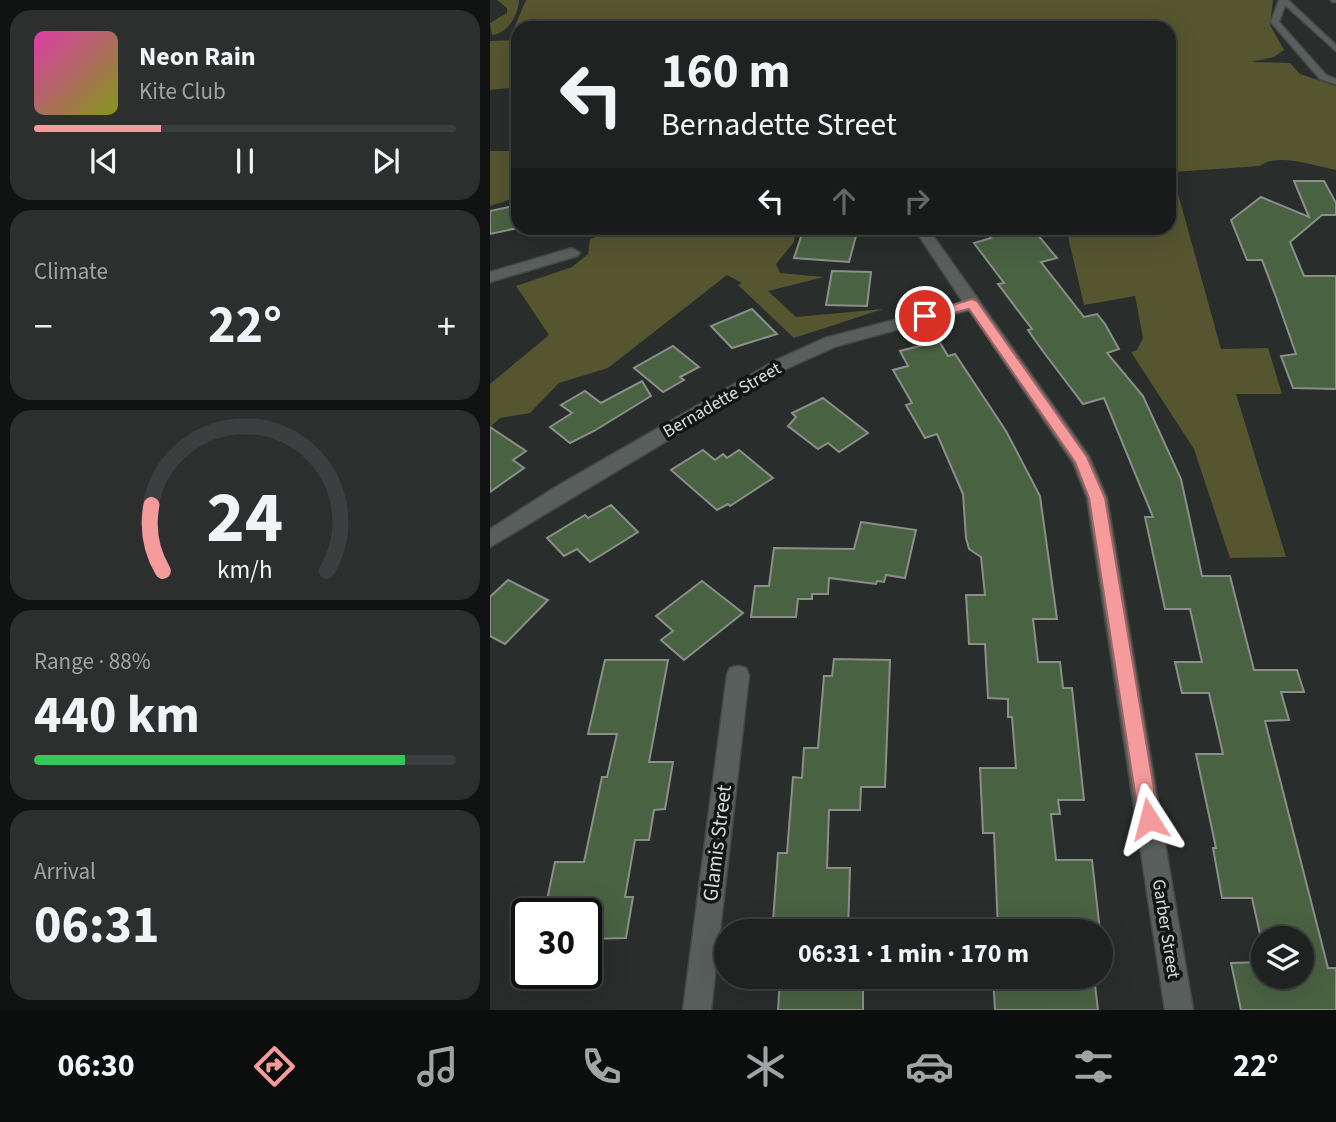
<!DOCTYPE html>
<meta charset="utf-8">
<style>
body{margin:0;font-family:"Source Sans 3",sans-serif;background:#2c2f2e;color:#f1f3f6;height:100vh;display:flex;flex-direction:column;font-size:26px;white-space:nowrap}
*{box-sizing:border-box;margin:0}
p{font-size:23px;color:#a1a4a5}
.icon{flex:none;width:38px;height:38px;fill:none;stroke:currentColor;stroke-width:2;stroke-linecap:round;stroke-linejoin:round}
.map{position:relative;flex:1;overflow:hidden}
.panel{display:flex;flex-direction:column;gap:10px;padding:10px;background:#111312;width:490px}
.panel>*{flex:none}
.hud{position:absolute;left:21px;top:21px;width:665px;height:214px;border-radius:21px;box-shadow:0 7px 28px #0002,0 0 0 2px #3c3f3f;background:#1f2221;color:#f1f3f6;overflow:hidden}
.tools{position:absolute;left:761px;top:926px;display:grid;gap:14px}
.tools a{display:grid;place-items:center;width:63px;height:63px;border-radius:50%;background:#1f2221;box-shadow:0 7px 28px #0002,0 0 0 2px #3c3f3f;font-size:35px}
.speed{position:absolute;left:21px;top:898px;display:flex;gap:14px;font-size:35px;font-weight:700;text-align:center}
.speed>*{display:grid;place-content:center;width:91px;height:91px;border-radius:50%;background:#1f2221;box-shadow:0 7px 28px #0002,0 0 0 2px #3c3f3f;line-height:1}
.speed .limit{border:4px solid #111;border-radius:10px;background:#fff;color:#111}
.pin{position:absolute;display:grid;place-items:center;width:60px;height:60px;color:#fff;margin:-30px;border:4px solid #fff;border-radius:50%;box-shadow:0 2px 7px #0007}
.me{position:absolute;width:77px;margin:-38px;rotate:351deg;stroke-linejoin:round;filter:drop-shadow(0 0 5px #0008)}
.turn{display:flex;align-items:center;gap:24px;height:147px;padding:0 35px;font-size:32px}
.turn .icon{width:91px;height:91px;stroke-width:2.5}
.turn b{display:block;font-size:49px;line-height:60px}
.lanes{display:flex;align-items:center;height:66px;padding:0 35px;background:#0003;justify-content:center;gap:35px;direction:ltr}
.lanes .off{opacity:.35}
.big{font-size:52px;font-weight:700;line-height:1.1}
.panel .card{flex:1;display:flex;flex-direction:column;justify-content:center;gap:10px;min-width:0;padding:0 24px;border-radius:21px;background:#2c2f2e}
.panel .dial{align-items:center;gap:0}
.dial svg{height:182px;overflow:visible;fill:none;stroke:#3c3f3f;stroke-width:7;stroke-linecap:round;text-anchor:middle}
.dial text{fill:#f1f3f6;stroke:none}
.song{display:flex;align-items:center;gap:21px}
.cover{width:84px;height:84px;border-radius:10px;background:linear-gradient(135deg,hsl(320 70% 55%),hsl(70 70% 35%))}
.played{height:7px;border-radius:4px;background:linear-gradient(90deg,#f59b9c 30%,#3c3f3f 30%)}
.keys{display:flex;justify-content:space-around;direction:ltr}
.heat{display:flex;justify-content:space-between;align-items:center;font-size:38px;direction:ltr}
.charge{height:10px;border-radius:5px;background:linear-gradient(90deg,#34c759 88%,#3c3f3f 0)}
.trip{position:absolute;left:224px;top:919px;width:399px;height:70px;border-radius:35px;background:#1f2221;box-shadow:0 7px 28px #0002,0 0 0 2px #3c3f3f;font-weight:700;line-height:70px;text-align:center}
.menu{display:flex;height:112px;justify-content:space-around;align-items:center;background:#0c0e0d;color:#a1a4a5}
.menu .icon{width:49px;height:49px}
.menu .selected{color:#f59b9c}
.menu b{font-size:32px;color:#f1f3f6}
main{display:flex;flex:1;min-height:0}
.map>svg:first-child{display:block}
.green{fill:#555530}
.building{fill:#496242;stroke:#8b8f8a;stroke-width:2}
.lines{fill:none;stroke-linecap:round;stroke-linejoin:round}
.service-casing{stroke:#454a48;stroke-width:3}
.minor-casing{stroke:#454a48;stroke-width:3}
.service{fill:#595f5c;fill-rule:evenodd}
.minor{fill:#595f5c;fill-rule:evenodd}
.route{fill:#f59b9c;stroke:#9f6565;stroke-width:2}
.labels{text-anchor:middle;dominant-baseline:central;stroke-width:7;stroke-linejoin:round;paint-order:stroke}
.street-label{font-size:18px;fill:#dadddb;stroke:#131615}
.near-street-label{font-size:21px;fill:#dadddb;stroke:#131615}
</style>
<main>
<section class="panel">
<div class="card">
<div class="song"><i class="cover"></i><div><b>Neon Rain</b><p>Kite Club</p></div></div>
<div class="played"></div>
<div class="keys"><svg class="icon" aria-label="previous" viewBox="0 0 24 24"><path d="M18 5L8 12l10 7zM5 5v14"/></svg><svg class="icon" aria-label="pause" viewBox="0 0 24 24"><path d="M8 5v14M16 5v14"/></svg><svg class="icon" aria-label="next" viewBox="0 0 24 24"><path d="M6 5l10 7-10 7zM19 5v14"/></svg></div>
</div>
<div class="card"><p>Climate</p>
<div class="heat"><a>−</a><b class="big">22°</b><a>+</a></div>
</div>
<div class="card dial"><svg viewBox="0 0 100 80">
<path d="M14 69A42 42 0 1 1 86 69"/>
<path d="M14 69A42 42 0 0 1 9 40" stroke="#f59b9c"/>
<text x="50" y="56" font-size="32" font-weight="700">24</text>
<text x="50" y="72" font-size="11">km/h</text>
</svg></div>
<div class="card"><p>Range · 88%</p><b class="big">440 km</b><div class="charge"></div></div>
<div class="card"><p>Arrival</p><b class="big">06:31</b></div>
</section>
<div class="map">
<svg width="846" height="1010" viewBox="0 0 846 1010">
<rect width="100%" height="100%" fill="#292e2c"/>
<g class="green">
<path d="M7,0H29C29,13 18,34 2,35L0,23L17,13V8Z"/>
<path d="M36,0H783L780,25L794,50L784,57L761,62L800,63L810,74L846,86V170C824,166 789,152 770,166L682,172L731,349L778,348L792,394H746L796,557L740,558L704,449L641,352L647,350L653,338L645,296L594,305L576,228H679V28H28V35H21Z"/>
<path d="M28,40V87L0,90V41Z"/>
<path d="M0,151H28V197L0,206Z"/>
<path d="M134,228H306L304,242L286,264L290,273L334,277L278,291L306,317L393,309L304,338L248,285L252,283L237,275L118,368L69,383L40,413L10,418L0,427V384L59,335L26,286L82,267L98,254L100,239Z"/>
</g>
<g class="building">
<path d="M804,181H834L846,203V215H832L800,242L814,276H846V389L803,388L791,356L806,354L786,297L772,260H757L741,220L771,197L819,217Z"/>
<path d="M28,205V228L0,234V211Z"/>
<path d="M314,228H360L355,236H366L359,262L304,258Z"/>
<path d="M489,228H542L567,258L551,262L594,317L607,314L615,324L629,349L617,353L653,396L691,479L712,576H740L764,670H807L814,692H791L799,720L775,721L838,968H846V1010H751L741,963L774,962V976H812V938H774V952L762,898H732L723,848H726L706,754H733L719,693H692L685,662H712L700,609H675L655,517H663L614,398L593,404L552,350L538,330L542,329L508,284L514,283L484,243L501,238Z"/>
<path d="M342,271L381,272L377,306L336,305Z"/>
<path d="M262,309L287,334L242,348L221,326Z"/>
<path d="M449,341L458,356L465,354L516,431L550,496L567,619H543L548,662H570L573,688H582L594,800H568L570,814H561L566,860H602L610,931L508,930L504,833H493L490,768H526L522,717H518V699L498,698L495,644H479L476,595H495L491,557L479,549L476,538L473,494L447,434L435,438L416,405L422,403L403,370L418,366L410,351Z"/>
<path d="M183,346L209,367L190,377L194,380L173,392L144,368Z"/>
<path d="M152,381L161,396L104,431L80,443L60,427L82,413L71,405L95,391L111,403Z"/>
<path d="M333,398L378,433L349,452L338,443L328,449L298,426L306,417L302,413Z"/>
<path d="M0,427L36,451L23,460L34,468L0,492Z"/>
<path d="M213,450L225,460L233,454L237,458L249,450L283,478L240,506L238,504L227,510L181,470Z"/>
<path d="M121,505L148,532L100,562L87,549L74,556L57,538L95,515L98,518Z"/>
<path d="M371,522L426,530L415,578L396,575L394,582L387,581L386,584L339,578L338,594H322V599H308L306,617H261L265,586H279L284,548L364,549Z"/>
<path d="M18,580L58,600L15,644L0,636V597Z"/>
<path d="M212,581L253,613L194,660L171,640L183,631L166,616Z"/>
<path d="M344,659L400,660L395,787H371L370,810H339L337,868H360L358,931H292L293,921H283L288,853H297L303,777L312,778L314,748H328L334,676H342Z"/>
<path d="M115,660H178L159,762H183L175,809L164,810L159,840H145L135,897H143L136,938L96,939V914H54L65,862H94L112,777H117L127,734H98Z"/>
<path d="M545,976H604L608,1010H505L503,977Z"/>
<path d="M356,978V982H373V1010H288L290,980Z"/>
</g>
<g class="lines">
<defs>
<g id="service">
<path d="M789,0H798L846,45V51L795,5L789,22L836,75L846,79V84L830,79L781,22Z"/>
<path d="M841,0H846V2H842Z"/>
</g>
<g id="minor">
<path d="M434,229L439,230L599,456L617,498L703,1010H675L597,498L583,463L479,310L347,346L298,368L0,547V529L64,488L286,360L335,338L473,302L427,233Z"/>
<path d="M82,248L90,253L87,256L0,282V272Z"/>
<path d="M248,666L256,668L259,675L221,1010H193L237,675L240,668Z"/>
</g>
</defs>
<use href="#service" class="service-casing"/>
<use href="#minor" class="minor-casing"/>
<use href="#service" class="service"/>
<use href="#minor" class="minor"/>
</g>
<path class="route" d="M482,299L487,301L597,457L615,498L669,819L666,825L659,828L652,825L649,819L599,498L585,462L479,309L435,320L428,316Z"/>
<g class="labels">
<g class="street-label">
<text transform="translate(232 400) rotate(-30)">Bernadette Street</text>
<text transform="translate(676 929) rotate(81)">Garber Street</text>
</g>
<g class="near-street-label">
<text transform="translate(227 843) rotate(-83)">Glamis Street</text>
</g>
</g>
</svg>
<div class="tools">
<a><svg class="icon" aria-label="layers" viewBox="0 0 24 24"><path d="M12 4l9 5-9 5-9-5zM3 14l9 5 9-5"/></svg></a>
</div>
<div class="speed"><div class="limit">30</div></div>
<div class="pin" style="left:435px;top:316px;background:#d93025"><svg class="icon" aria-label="arrive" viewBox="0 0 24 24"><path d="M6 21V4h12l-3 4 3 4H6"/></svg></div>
<svg class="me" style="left:659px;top:819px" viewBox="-20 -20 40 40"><path d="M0-17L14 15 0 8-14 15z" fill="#f59b9c" stroke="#fff" stroke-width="4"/></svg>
<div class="trip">06:31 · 1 min · 170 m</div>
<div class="hud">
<div class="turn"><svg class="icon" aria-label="left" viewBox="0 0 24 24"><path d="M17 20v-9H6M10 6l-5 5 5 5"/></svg><div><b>160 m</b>Bernadette Street</div></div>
<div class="lanes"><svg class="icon" aria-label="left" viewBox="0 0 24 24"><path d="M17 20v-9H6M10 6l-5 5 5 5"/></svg><svg class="icon off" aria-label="ahead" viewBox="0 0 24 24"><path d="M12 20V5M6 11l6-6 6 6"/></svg><svg class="icon off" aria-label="right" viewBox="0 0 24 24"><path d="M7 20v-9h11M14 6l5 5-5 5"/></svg></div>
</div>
</div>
</main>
<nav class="menu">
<b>06:30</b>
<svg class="icon selected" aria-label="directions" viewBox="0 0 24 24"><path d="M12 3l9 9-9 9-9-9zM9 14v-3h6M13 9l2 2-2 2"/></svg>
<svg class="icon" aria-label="music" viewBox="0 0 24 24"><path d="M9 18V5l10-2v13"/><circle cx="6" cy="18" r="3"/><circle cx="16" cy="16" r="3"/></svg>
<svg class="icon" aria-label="phone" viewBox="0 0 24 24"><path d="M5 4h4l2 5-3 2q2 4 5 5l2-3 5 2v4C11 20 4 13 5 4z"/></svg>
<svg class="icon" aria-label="climate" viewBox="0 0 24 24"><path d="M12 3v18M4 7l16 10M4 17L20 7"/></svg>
<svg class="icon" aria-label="car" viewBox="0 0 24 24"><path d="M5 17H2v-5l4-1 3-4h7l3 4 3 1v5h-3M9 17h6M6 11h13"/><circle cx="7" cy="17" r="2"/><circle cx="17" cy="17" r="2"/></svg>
<svg class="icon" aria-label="filters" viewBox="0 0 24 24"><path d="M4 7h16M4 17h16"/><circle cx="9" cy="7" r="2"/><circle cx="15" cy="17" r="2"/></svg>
<b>22°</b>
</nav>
